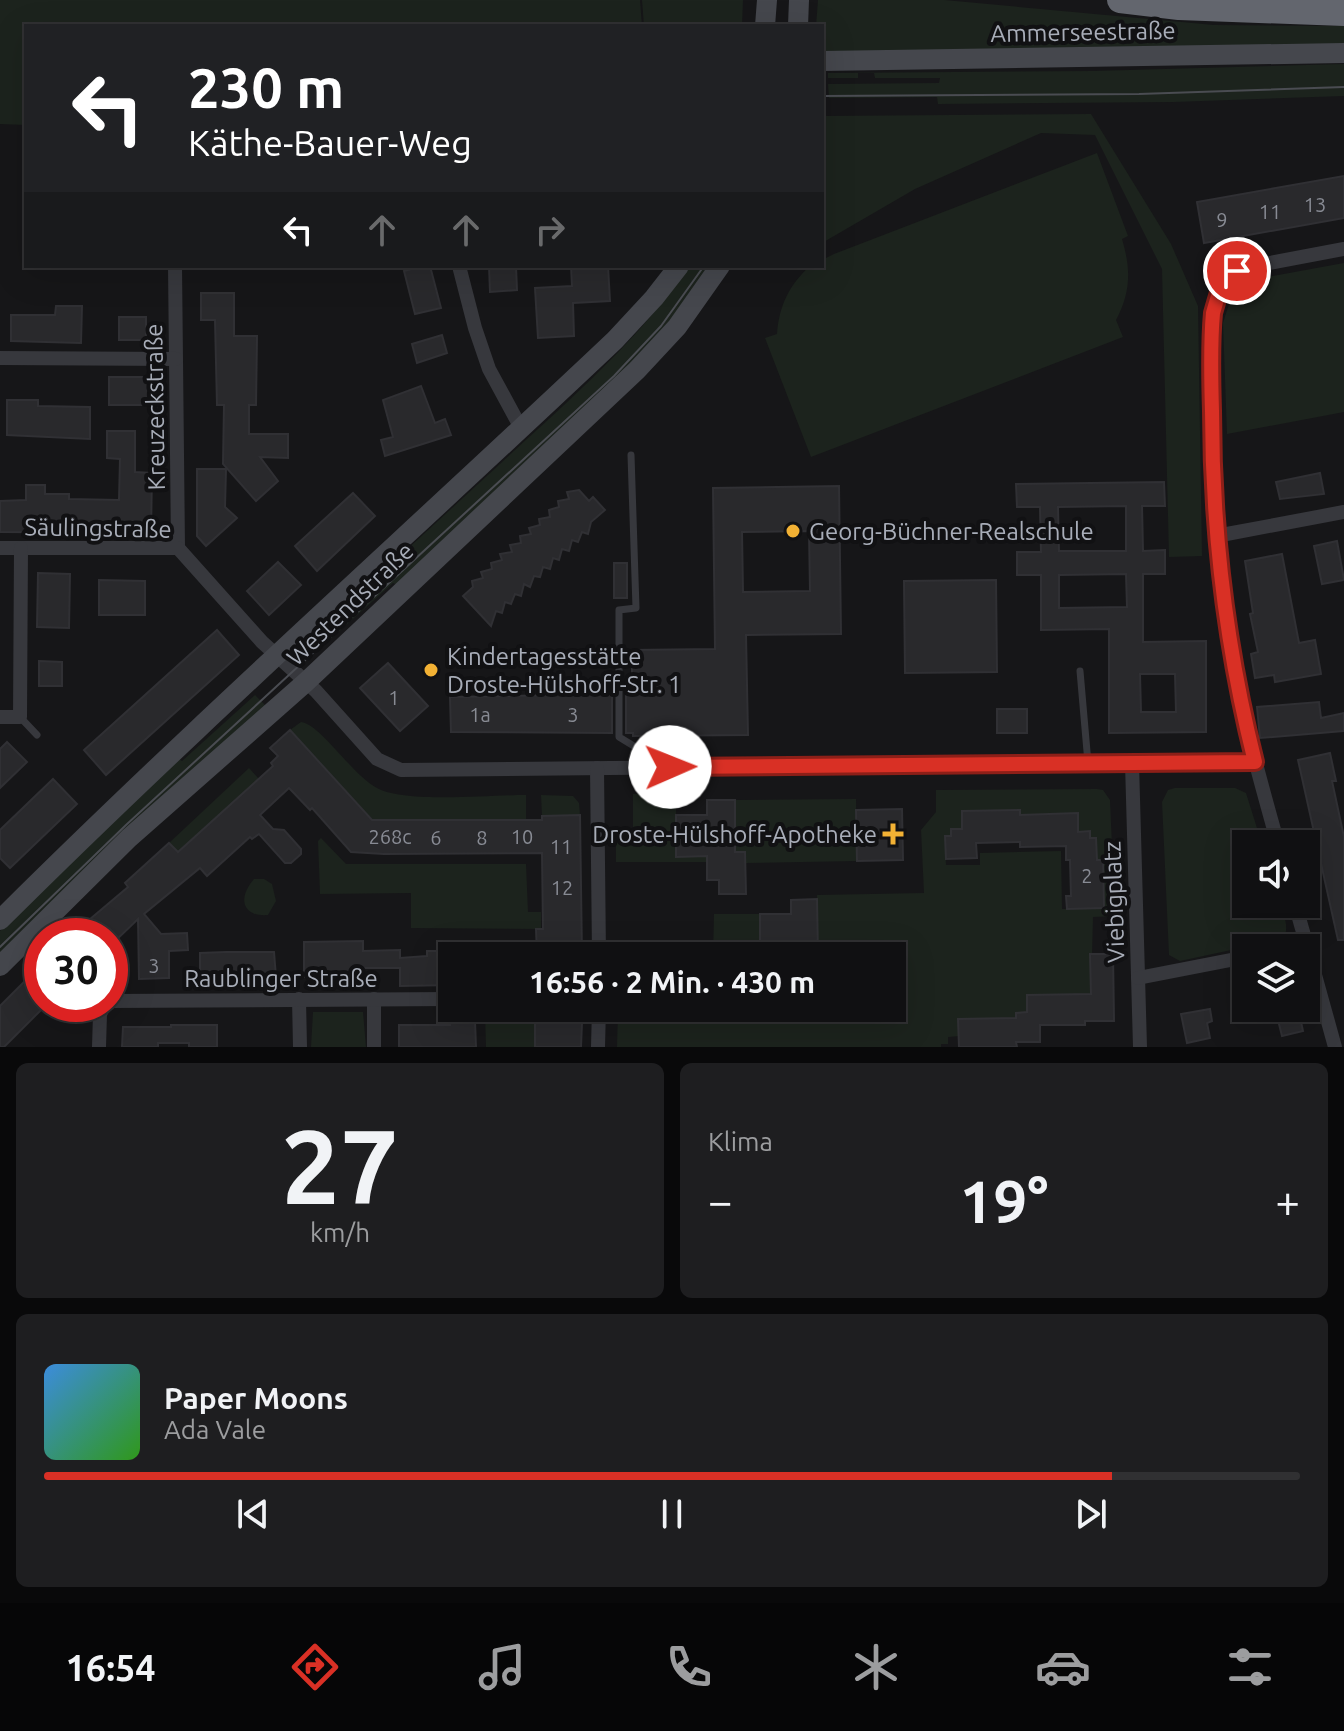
<!DOCTYPE html>
<html lang="de">
<meta charset="utf-8">
<style>
body{margin:0;font-family:Ubuntu,sans-serif;background:#1e1e20;color:#f1f3f6;height:100vh;display:flex;flex-direction:column;font-size:30px;white-space:nowrap}
*{box-sizing:border-box;margin:0}
p{font-size:26px;color:#9c9d9f}
.icon{flex:none;width:44px;height:44px;fill:none;stroke:currentColor;stroke-width:2;stroke-linecap:round;stroke-linejoin:round}
.map{position:relative;height:1047px;overflow:hidden}
.sheet{display:flex;flex-direction:column;gap:16px;padding:16px;background:#09090a;flex:1}
.sheet>*{flex:none}
.guide{position:absolute;left:24px;top:24px;width:800px;height:244px;border-radius:0px;box-shadow:0 8px 32px #0002,0 0 0 2px #303032;background:#202124;color:#fff;overflow:hidden}
.controls{position:absolute;left:1232px;top:830px;display:grid;gap:16px}
.controls a{display:grid;place-items:center;width:88px;height:88px;border-radius:0px;background:#101012;box-shadow:0 8px 32px #0002,0 0 0 2px #303032;font-size:40px}
.speed{position:absolute;left:24px;top:918px;display:flex;gap:16px;font-size:40px;font-weight:700;text-align:center}
.speed>*{display:grid;place-content:center;width:104px;height:104px;border-radius:50%;background:#101012;box-shadow:0 8px 32px #0002,0 0 0 2px #303032;line-height:1}
.speed .limit{border:12px solid #d22;background:#fff;color:#111}
.pin{position:absolute;display:grid;place-items:center;width:68px;height:68px;color:#fff;margin:-34px;border:4px solid #fff;border-radius:50%;box-shadow:0 2px 8px #0007}
.me{position:absolute;width:88px;margin:-44px;rotate:89deg;stroke-linejoin:round;filter:drop-shadow(0 0 6px #0008)}
.turn{display:flex;align-items:center;gap:28px;height:168px;padding:0 32px;font-size:36px}
.turn .icon{width:104px;height:104px;stroke-width:2.5}
.turn b{display:block;font-size:56px;line-height:68px}
.lanes{display:flex;align-items:center;height:76px;padding:0 32px;background:#0003;justify-content:center;gap:40px;direction:ltr}
.lanes .off{opacity:.35}
.big{font-size:60px;font-weight:700;line-height:1.1}
.sheet .card{flex:1;display:flex;flex-direction:column;justify-content:center;gap:12px;min-width:0;padding:0 28px;border-radius:12px;background:#1e1e20}
.sheet .dial{align-items:center;gap:0}
.dial b{font-size:104px;line-height:1}
.song{display:flex;align-items:center;gap:24px}
.cover{width:96px;height:96px;border-radius:12px;background:linear-gradient(135deg,hsl(210 70% 55%),hsl(110 70% 35%))}
.played{height:8px;border-radius:4px;background:linear-gradient(90deg,#d93025 85%,#303032 85%)}
.keys{display:flex;justify-content:space-around;direction:ltr}
.heat{display:flex;justify-content:space-between;align-items:center;font-size:44px;direction:ltr}
.sheet .tiles{flex:1;display:grid;gap:16px;grid-template-columns:1fr 1fr}
.card:last-child{grid-column:span 2}
.trip{position:absolute;left:438px;top:942px;width:468px;height:80px;border-radius:0px;background:#101012;box-shadow:0 8px 32px #0002,0 0 0 2px #303032;font-weight:700;line-height:80px;text-align:center}
.menu{display:flex;height:128px;justify-content:space-around;align-items:center;background:#060607;color:#9c9d9f}
.menu .icon{width:56px;height:56px}
.menu .on{color:#d93025}
.menu b{font-size:36px;color:#f1f3f6}
.map>svg:first-child{display:block}
.green{fill:#1c231d;fill-rule:evenodd}
.building{fill:#29292c;stroke:#303034;stroke-width:2;fill-rule:evenodd}
.lines{fill:none;stroke-linecap:round;stroke-linejoin:round}
.lane{stroke:#37383d;stroke-width:7}
.street{stroke:#37383d;stroke-width:14}
.secondary{stroke:#45474d;stroke-width:20}
.highway{stroke:#63666e;stroke-width:26}
.tram{stroke:#4a4c52;stroke-width:2}
.route-casing{stroke:#8d1f18;stroke-width:20}
.route{stroke:#d93025;stroke-width:14}
.poi-dot{fill:#f2b134;stroke:#111113;stroke-width:3}
.labels{text-anchor:middle;dominant-baseline:central;stroke-width:8;stroke-linejoin:round;paint-order:stroke}
.number-label{font-size:20px;fill:#888b94}
.street-label{font-size:24px;fill:#a8adb8;stroke:#111113}
.poi-label{font-size:24px;fill:#a8adb8;stroke:#111113;text-anchor:start}
</style>
<div class="map">
<svg width="1344" height="1047" viewBox="0 0 1344 1047">
<rect width="100%" height="100%" fill="#161618"/>
<g class="green">
<path d="M0,0H640L642,26H26V125L0,124Z"/>
<path d="M642,0H743L742,26H644Z"/>
<path d="M818,0H944L1214,25L1344,26V45L828,54L822,44V26H816Z"/>
<path d="M1344,64V96L1174,102L938,104L937,97L829,98L828,84L939,83L940,78H875L874,73H858V78H828V73L1093,71Z"/>
<path d="M1091,114L1171,244L1198,306L1202,556L1169,557L1162,269L1095,135L1041,133L915,189L822,243V116Z"/>
<path d="M1097,153L1128,236L1122,239C1131,269 1131,292 1116,320L1123,337L811,457L765,338L777,334C779,306 789,285 810,266H822V260L834,254Z"/>
<path d="M1344,263V412L1227,434L1223,323L1229,304L1243,287L1257,279Z"/>
<path d="M690,266H712L655,343L397,585L393,583L315,653L304,639C372,584 435,523 500,464C568,401 637,342 690,266Z"/>
<path d="M255,695L266,706L0,955V931L179,759L182,761Z"/>
<path d="M301,722C321,724 353,777 379,789C408,803 490,795 526,795V820H369V817L290,730Z"/>
<path d="M249,768L259,779L178,852L169,843Z"/>
<path d="M1175,788H1235L1246,793L1262,844H1246V904H1280C1284,916 1290,928 1283,939L1180,961L1169,955L1162,802L1168,790Z"/>
<path d="M1097,789L1103,790L1110,800L1115,916L1093,917L1091,994L1027,995V1012L1016,1013V1018L959,1019V1036L948,1037V1044H941V1047H617L618,1010L892,1008V956H828L827,951H818L817,895L924,893L921,830L936,812V790ZM1078,814V832L1090,831V838H1096L1097,860H1103L1104,908L1062,909L1061,851L980,853V865H946L945,836H951L952,829H962L1020,815Z"/>
<path d="M633,794H676V856H707V862H616V832L633,831Z"/>
<path d="M541,795L573,796L579,803L580,815L542,816Z"/>
<path d="M856,799L857,861L745,863V852H735V800Z"/>
<path d="M321,838L346,864H526L528,912H541V929L411,928V893L320,894L318,841Z"/>
<path d="M254,879H264L272,884L276,901L268,915C241,917 238,897 254,879Z"/>
<path d="M714,914H760V955L789,956H713Z"/>
<path d="M574,1009L580,1013L582,1023L536,1022L535,1047H486L485,1011Z"/>
<path d="M313,1012H363L366,1047H311Z"/>
</g>
<g class="building">
<path d="M1344,176V218L1204,243L1197,202Z"/>
<path d="M423,266H430L441,308L415,314L404,271Z"/>
<path d="M489,266H516L517,290L490,292Z"/>
<path d="M571,266H608L610,301L573,303L574,336L538,338L535,288L572,286Z"/>
<path d="M201,293H234V336H257L256,405H249V434H288V458L260,457L278,481L256,501L223,464L224,405H217L215,320H201Z"/>
<path d="M56,306H82L81,343L11,341V315H55Z"/>
<rect x="119" y="317" width="27" height="23"/>
<path d="M442,335L447,353L417,363L412,344Z"/>
<rect x="109" y="377" width="45" height="28"/>
<path d="M421,386L435,423L445,419L451,435L385,456L381,440L393,437L383,400Z"/>
<path d="M7,400H38V406L90,407V439L7,435Z"/>
<path d="M107,431H135V472L152,473L151,533L0,532V501L26,500V485H45V494H69V499L119,500L120,459L107,458Z"/>
<path d="M197,469H226L225,507L237,518L206,546L197,536Z"/>
<path d="M1320,473L1324,494L1280,499L1276,482Z"/>
<path d="M1164,482L1165,506H1142L1143,551L1165,550V574H1143V642L1206,641V732L1109,733V629L1041,630V575H1017V552H1041L1040,507H1017L1016,484ZM1126,506V551H1059L1058,507ZM1126,574L1127,607L1059,608V575ZM1140,674H1175L1176,712H1141Z"/>
<path d="M839,486L841,634L746,635L748,735L633,736V733H626V694H632V650L715,649L713,488ZM809,531L810,591L743,592L742,532Z"/>
<path d="M579,490L589,501L593,497L605,510L591,522L588,534L582,532L578,542L572,540L569,551L562,549L559,560L553,558L550,569L543,567L540,577L534,576L530,587L524,584L521,596L515,594L511,604L505,602L502,613L496,611L491,626L463,596L473,587L472,581L483,578L481,572L492,569L491,563L502,560L500,554L512,552L510,545L521,543L520,536L531,534L529,528L540,525L539,519L550,517L549,510L559,507L558,501L569,499L567,492Z"/>
<path d="M353,493L375,516L317,571L295,546Z"/>
<path d="M1337,541L1344,580L1322,584L1314,546Z"/>
<path d="M1282,554L1299,643L1315,640L1321,674L1275,682L1274,675L1255,678L1251,654L1258,652L1250,614L1253,613L1245,561Z"/>
<path d="M278,562L301,585L269,615L247,591Z"/>
<rect x="614" y="563" width="13" height="35"/>
<path d="M38,573L70,574L69,628L37,627Z"/>
<path d="M99,580L145,581V615H99Z"/>
<path d="M996,580L997,672L905,673L904,581Z"/>
<path d="M217,630L239,655L106,775L84,750Z"/>
<path d="M39,661L62,662V686H39Z"/>
<path d="M388,663L428,706L400,731L360,688Z"/>
<path d="M612,694V733L451,732L450,697Z"/>
<path d="M1319,702L1321,718L1344,713V731L1260,738L1257,707Z"/>
<rect x="997" y="709" width="30" height="24"/>
<path d="M290,730L372,820H542V816L580,815L582,956H537L536,929H543L542,853L384,854L351,852L312,808L310,810L289,788L260,815L273,829L284,830L301,849V854L291,863H285L259,834L252,839L250,837L207,876L200,868L144,914L161,934L187,933L188,950L169,951V978L139,979L138,919L110,946V936H70L128,887L125,883L169,843L178,852L273,766L271,763L278,756L270,748Z"/>
<path d="M7,742L27,762L0,788V749Z"/>
<path d="M1330,753L1336,781H1332L1344,837V940H1338L1298,760Z"/>
<path d="M53,779L77,804L10,868L0,858V830Z"/>
<path d="M707,800H735V852H745L746,894H719V880H707V856L676,857V815H707Z"/>
<path d="M902,809L903,860L857,861L856,810Z"/>
<path d="M1020,810V815L1078,813V832L1090,831V838H1096L1097,860H1103L1104,908L1067,909L1066,896H1071L1070,860H1066V846L1020,847V842L976,843L977,858L946,859L945,836H951V829H962V811Z"/>
<path d="M817,899L818,956H760V914H791V900Z"/>
<path d="M363,941V951L400,950V958L427,956V951H452V985L400,986V968H363V977H304V942Z"/>
<path d="M226,952H274L276,977H200V953Z"/>
<path d="M1090,954H1113L1114,1021H1085V1025H1040V1042H1016L1017,1047H959L958,1019L1016,1018V1013L1027,1012V995L1091,994Z"/>
<path d="M34,972L42,980V1009L4,1047H0V1006Z"/>
<path d="M1275,1008H1298L1303,1031L1282,1036Z"/>
<path d="M1210,1009L1212,1021L1207,1023L1210,1038L1187,1043L1181,1014Z"/>
<path d="M475,1021L476,1047H399V1025H450V1022Z"/>
<path d="M535,1022L582,1023L581,1047H535Z"/>
<path d="M171,1025H217V1047H189V1043H158V1047H122L123,1027H171Z"/>
</g>
<g class="lines">
<g class="lane">
<path d="M631,455L636,608L619,610V737L637,748L638,768"/>
<path d="M1080,671L1088,763"/>
<path d="M20,717L37,735"/>
<path d="M599,952L647,953V956"/>
</g>
<g class="street">
<path d="M175,266L178,548"/>
<path d="M459,266L475,328L489,369L521,428"/>
<path d="M0,358L176,359"/>
<path d="M1216,536L1344,512"/>
<path d="M0,548H178L262,642L316,691L377,759L401,770L1255,762"/>
<path d="M0,717H20L21,548"/>
<path d="M1132,763L1140,1047"/>
<path d="M597,768L599,956"/>
<path d="M1278,844C1262,787 1246,730 1235,672C1217,578 1212,482 1212,386C1212,357 1205,315 1220,289C1226,278 1236,272 1248,267L1344,249"/>
<path d="M1307,946L1335,1047"/>
<path d="M1295,948L1307,946L1295,904"/>
<path d="M1138,978L1246,957"/>
<path d="M299,999L300,1047"/>
<path d="M374,999V1047"/>
<path d="M110,1001L452,999"/>
<path d="M99,1047L100,1014L105,1004"/>
<path d="M598,1047L599,1008"/>
</g>
<g class="secondary">
<path d="M765,26L767,0"/>
<path d="M798,26L799,0"/>
<path d="M822,61L1344,53"/>
<path d="M0,920C200,721 410,534 615,340L654,298L679,266"/>
<path d="M0,966L129,838L306,682L637,370L677,327L720,266"/>
</g>
<path class="highway" d="M1120,0L1179,7L1344,13"/>
<g class="tram">
<path d="M822,96L1139,94L1344,87"/>
<path d="M0,947L126,825L614,376L661,326L704,266"/>
</g>
</g>
<g class="lines">
<defs>
<path id="route" d="M670,767L1255,762C1226,647 1212,529 1212,411C1211,378 1210,345 1213,313L1220,289L1237,271"/>
</defs>
<use href="#route" class="route-casing"/>
<use href="#route" class="route"/>
</g>
<g class="poi-dot">
<circle cx="793" cy="531" r="8"/>
<circle cx="431" cy="670" r="8"/>
<path d="M889 822h8v8h8v8h-8v8h-8v-8h-8v-8h8z"/>
</g>
<g class="labels">
<g class="number-label">
<text x="1315" y="204">13</text>
<text x="1270" y="211">11</text>
<text x="1222" y="219">9</text>
<text x="394" y="697">1</text>
<text x="480" y="714">1a</text>
<text x="573" y="714">3</text>
<text x="390" y="836">268c</text>
<text x="522" y="836">10</text>
<text x="436" y="837">6</text>
<text x="482" y="837">8</text>
<text x="561" y="846">11</text>
<text x="1087" y="875">2</text>
<text x="562" y="887">12</text>
<text x="154" y="965">3</text>
</g>
<g class="street-label">
<text transform="translate(1083 32) rotate(-1)">Ammerseestraße</text>
<text transform="translate(155 407) rotate(-91)">Kreuzeckstraße</text>
<text transform="translate(98 528) rotate(1)">Säulingstraße</text>
<text transform="translate(350 604) rotate(-44)">Westendstraße</text>
<text transform="translate(1114 902) rotate(-92)">Viebigplatz</text>
<text x="281" y="978">Raublinger Straße</text>
</g>
<g class="poi-label">
<text x="809" y="531">Georg-Büchner-Realschule</text>
<text x="447" y="656">Kindertagesstätte<tspan x="447" dy="28">Droste-Hülshoff-Str. 1</tspan></text>
<text x="877" y="834" text-anchor="end">Droste-Hülshoff-Apotheke</text>
</g>
</g>
</svg>
<div class="controls">
<a><svg class="icon" aria-label="sound" viewBox="0 0 24 24"><path d="M4 9h4l5-4v14l-5-4H4zM17 9q2 3 0 6"/></svg></a>
<a><svg class="icon" aria-label="layers" viewBox="0 0 24 24"><path d="M12 4l9 5-9 5-9-5zM3 14l9 5 9-5"/></svg></a>
</div>
<div class="speed"><div class="limit">30</div></div>
<div class="pin" style="left:1237px;top:271px;background:#d93025"><svg class="icon" aria-label="arrive" viewBox="0 0 24 24"><path d="M6 21V4h12l-3 4 3 4H6"/></svg></div>
<svg class="me" style="left:670px;top:767px" viewBox="-20 -20 40 40"><circle r="19" fill="#fff"/><path d="M0-13L10 11 0 6-10 11z" fill="#d93025"/></svg>
<div class="trip">16:56 · 2 Min. · 430 m</div>
<div class="guide">
<div class="turn"><svg class="icon" aria-label="left" viewBox="0 0 24 24"><path d="M17 20v-9H6M10 6l-5 5 5 5"/></svg><div><b>230 m</b>Käthe-Bauer-Weg</div></div>
<div class="lanes"><svg class="icon" aria-label="left" viewBox="0 0 24 24"><path d="M17 20v-9H6M10 6l-5 5 5 5"/></svg><svg class="icon off" aria-label="ahead" viewBox="0 0 24 24"><path d="M12 20V5M6 11l6-6 6 6"/></svg><svg class="icon off" aria-label="ahead" viewBox="0 0 24 24"><path d="M12 20V5M6 11l6-6 6 6"/></svg><svg class="icon off" aria-label="right" viewBox="0 0 24 24"><path d="M7 20v-9h11M14 6l5 5-5 5"/></svg></div>
</div>
</div>
<section class="sheet">
<div class="tiles">
<div class="card dial"><b>27</b><p>km/h</p></div>
<div class="card"><p>Klima</p>
<div class="heat"><a>−</a><b class="big">19°</b><a>+</a></div>
</div>
<div class="card">
<div class="song"><i class="cover"></i><div><b>Paper Moons</b><p>Ada Vale</p></div></div>
<div class="played"></div>
<div class="keys"><svg class="icon" aria-label="previous" viewBox="0 0 24 24"><path d="M18 5L8 12l10 7zM5 5v14"/></svg><svg class="icon" aria-label="pause" viewBox="0 0 24 24"><path d="M8 5v14M16 5v14"/></svg><svg class="icon" aria-label="next" viewBox="0 0 24 24"><path d="M6 5l10 7-10 7zM19 5v14"/></svg></div>
</div>
</div>
</section>
<nav class="menu">
<b>16:54</b>
<svg class="icon on" aria-label="directions" viewBox="0 0 24 24"><path d="M12 3l9 9-9 9-9-9zM9 14v-3h6M13 9l2 2-2 2"/></svg>
<svg class="icon" aria-label="music" viewBox="0 0 24 24"><path d="M9 18V5l10-2v13"/><circle cx="6" cy="18" r="3"/><circle cx="16" cy="16" r="3"/></svg>
<svg class="icon" aria-label="phone" viewBox="0 0 24 24"><path d="M5 4h4l2 5-3 2q2 4 5 5l2-3 5 2v4C11 20 4 13 5 4z"/></svg>
<svg class="icon" aria-label="climate" viewBox="0 0 24 24"><path d="M12 3v18M4 7l16 10M4 17L20 7"/></svg>
<svg class="icon" aria-label="car" viewBox="0 0 24 24"><path d="M5 17H2v-5l4-1 3-4h7l3 4 3 1v5h-3M9 17h6M6 11h13"/><circle cx="7" cy="17" r="2"/><circle cx="17" cy="17" r="2"/></svg>
<svg class="icon" aria-label="filters" viewBox="0 0 24 24"><path d="M4 7h16M4 17h16"/><circle cx="9" cy="7" r="2"/><circle cx="15" cy="17" r="2"/></svg>
</nav>
